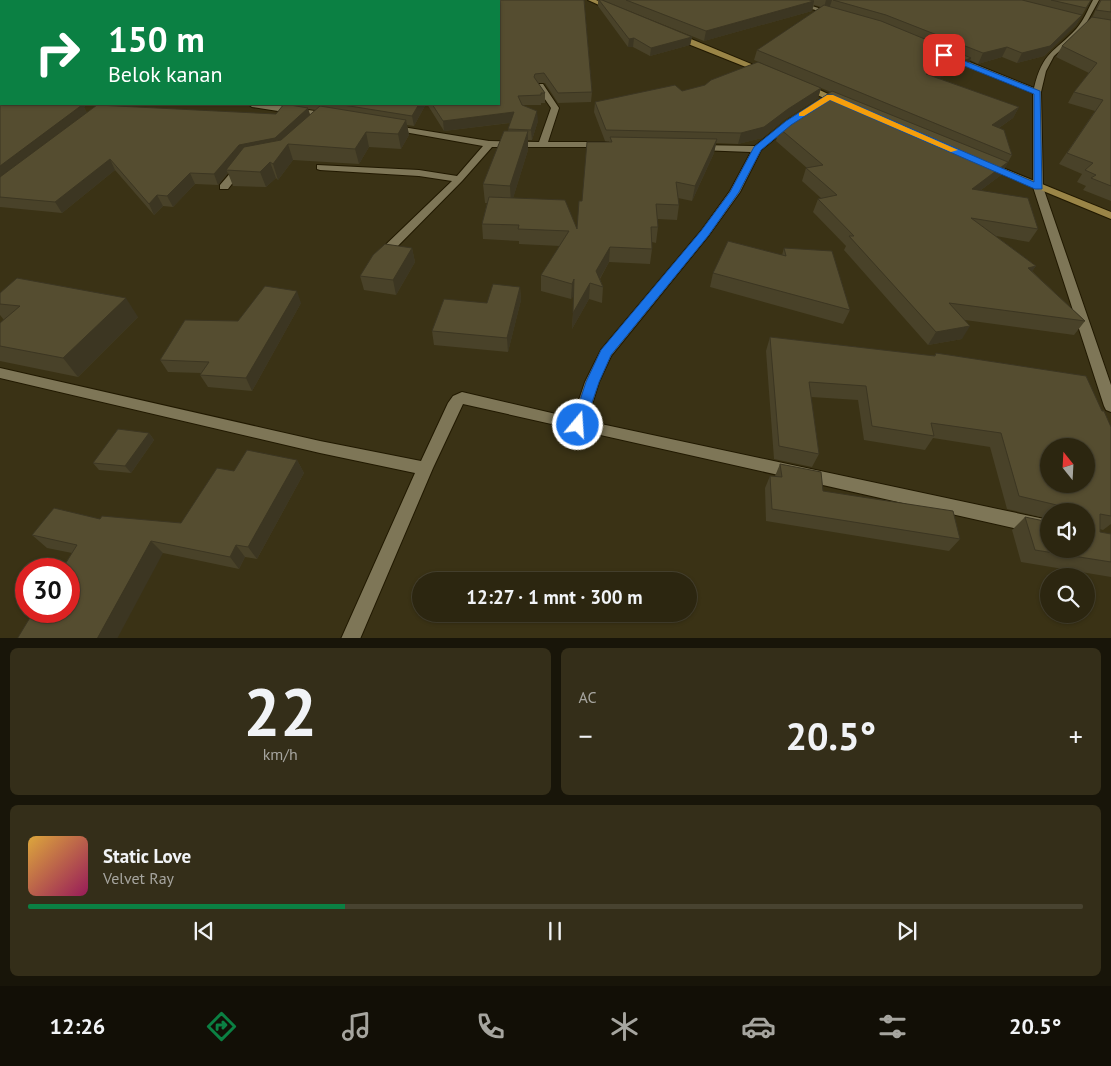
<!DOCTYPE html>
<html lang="id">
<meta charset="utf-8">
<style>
body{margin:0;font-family:"PT Sans",sans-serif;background:#342e19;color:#f1f3f6;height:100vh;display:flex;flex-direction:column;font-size:19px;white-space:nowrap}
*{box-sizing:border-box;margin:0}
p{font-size:16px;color:#a6a59f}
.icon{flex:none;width:28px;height:28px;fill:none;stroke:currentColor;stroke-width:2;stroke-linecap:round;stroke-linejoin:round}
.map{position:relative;height:638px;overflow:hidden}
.sheet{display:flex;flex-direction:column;gap:10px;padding:10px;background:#181509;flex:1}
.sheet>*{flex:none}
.top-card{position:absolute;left:0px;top:0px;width:500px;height:105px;box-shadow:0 1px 4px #0004,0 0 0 1px #484330;background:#0b8043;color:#fff;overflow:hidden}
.needle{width:32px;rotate:342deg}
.fabs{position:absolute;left:1040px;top:438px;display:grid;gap:10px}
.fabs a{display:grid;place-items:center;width:55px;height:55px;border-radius:50%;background:#2c2610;box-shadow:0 1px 4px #0004,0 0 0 1px #484330;font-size:25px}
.speed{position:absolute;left:15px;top:558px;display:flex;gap:10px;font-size:25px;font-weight:700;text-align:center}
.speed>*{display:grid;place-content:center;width:65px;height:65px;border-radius:50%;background:#2c2610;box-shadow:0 1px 4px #0004,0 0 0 1px #484330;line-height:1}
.speed .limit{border:8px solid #d22;background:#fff;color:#111}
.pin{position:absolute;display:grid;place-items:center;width:42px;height:42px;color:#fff;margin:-21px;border-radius:10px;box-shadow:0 2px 8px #0006}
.me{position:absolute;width:55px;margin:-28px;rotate:18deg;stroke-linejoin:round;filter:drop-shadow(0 0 4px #0008)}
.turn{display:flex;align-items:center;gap:18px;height:105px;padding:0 25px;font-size:22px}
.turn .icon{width:65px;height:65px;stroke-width:2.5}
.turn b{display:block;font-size:35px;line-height:42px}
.big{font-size:38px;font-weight:700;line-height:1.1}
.sheet .widget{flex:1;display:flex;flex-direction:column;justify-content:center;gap:8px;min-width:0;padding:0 18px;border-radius:8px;background:#342e19}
.sheet .dial{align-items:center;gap:0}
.dial b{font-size:65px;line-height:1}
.song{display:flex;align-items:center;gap:15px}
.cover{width:60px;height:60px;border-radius:8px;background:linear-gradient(135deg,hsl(40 70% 55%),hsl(330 70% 35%))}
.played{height:5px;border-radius:2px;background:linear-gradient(90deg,#0b8043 30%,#484330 30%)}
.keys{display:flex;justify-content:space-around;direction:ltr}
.heat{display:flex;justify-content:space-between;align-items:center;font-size:28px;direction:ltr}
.sheet .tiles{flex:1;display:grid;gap:10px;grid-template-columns:1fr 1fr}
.widget:last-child{grid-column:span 2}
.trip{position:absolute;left:412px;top:572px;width:285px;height:50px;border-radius:25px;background:#2c2610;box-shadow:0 1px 4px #0004,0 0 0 1px #484330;font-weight:700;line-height:50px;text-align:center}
.tab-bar{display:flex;height:80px;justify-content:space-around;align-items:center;background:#120f06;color:#a6a59f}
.tab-bar .icon{width:35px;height:35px}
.tab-bar .active{color:#0b8043}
.tab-bar b{font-size:22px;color:#f1f3f6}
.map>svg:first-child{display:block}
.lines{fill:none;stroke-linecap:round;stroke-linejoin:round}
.street-casing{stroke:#211900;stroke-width:2}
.secondary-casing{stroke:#211900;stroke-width:2}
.street{fill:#7e7657;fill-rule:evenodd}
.secondary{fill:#9a8547;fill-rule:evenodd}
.wall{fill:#494229;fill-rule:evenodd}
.shaded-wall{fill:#3c3622}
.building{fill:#554d30;stroke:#3c3622;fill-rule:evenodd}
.route{fill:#1a73e8;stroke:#114b97}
.slow{fill:#f59e0b}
</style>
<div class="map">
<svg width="1111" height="639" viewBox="0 0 1111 639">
<rect width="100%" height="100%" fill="#3a3215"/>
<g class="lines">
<defs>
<g id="street">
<path d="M782,0H792L835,13L832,15Z"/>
<path d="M1093,0H1099L1083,29L1054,56L1046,71L1041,92L1043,187L1111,385V412L1106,410L1104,406L1033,187V93L950,59L957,57L1034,88C1043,51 1054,53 1077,28C1084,20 1088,9 1093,0Z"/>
<path d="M537,84H543L559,108L548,142H604L607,143V147H492L462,181L384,260H376L374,257L376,254L452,181L419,176L320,170L317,169V165L419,170L457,176L483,146L393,130L390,129V125L489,141L539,142L551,108L536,86Z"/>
<path d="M248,104H267L329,113L333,116L329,119L252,107Z"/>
<path d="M791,118L794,119V123L761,150L740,192L709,235L611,356L599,382L587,421L1049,520V536L463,404L433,468L360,639H341L415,473L320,453L0,378V368L320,441L421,461L448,403L453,396L462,392L573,418L585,382L601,350L701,231L730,191L751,152L699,150L694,147L696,145L755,146Z"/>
<path d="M241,163L246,166L244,168L228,189H220V185L238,164Z"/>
</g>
<g id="secondary">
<path d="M588,0H596L615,9L610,10Z"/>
<path d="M673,34H679L768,71L761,73L673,38Z"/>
<path d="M801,84H807L845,102L838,104L801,88Z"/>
<path d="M988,162L1111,212V219L985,167L983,165Z"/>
</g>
</defs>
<use href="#street" class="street-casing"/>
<use href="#secondary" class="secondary-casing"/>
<use href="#street" class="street"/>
<use href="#secondary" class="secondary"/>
</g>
<g class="wall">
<path d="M0,0H584L592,92L591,102L558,103L545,83H538L545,93V103H541V105H522L538,121L532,140H528V150L513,198L577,229L582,201L609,142V141H605L594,112L595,102L682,91L813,85L754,60L757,50L821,7L814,5L812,11L704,41L602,0H1091L1076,25L1044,56L1017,63L1002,57L978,64L970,60L967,68L938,78L1019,107L1013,118L999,128L1012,155L1001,175L981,190L1038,229L1029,242L996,236L1036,266L1032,271L1085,321L1074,335L965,320L962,339L928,345L844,250L846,246L813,212L818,199L821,198L802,181L806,168H807L776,141L779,128L831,92L821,88L818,98L785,119L762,138L738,144L716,143L714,153L692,201L678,198L679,205L677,220L658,219V227L656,243L652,242V249L650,264L609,262L600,279L603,287L602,303L589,299L572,329L574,295L571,299L541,291V275L560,246L519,244V241L483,239L482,224L487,203H485L483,184L508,131L510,123L444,131L427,104H499V1H1V104H88L84,107L87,113L276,114L294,106L293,104H426L414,126L407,125L409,135L401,149L369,147L359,164L293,160L278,180L276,178L266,187L233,186L228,173L218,185L195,184L173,207L163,206L154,215L115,170L62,213L0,207ZM308,109L316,110L310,115Z"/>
<path d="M598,0H602L692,37L690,45L650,56L633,47H628L598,6Z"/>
<path d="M1100,0H1111V201L1083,190L1086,186L1077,182L1082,174L1059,164L1095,111L1068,103L1074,92L1089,73L1056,57L1062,46L1092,18Z"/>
<path d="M412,248L415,262L396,295L364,290L360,276Z"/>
<path d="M784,248L850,310L843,324L710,287L713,273L782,255Z"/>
<path d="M520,287L521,300L508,352L434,345L432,331L487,303Z"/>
<path d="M0,293L138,317L78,377L0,361V323L4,320L0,315Z"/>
<path d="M301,303L252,391L208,387L200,375L201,373L168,372L160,360L238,321Z"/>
<path d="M770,337L934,356L936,353L1102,411L1111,427V524L1103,530L1100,529V532L1111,534V577L1021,562L1012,530L1025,517L1049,549L1086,511H1049V519L1007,509L990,447L933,438L925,450L864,440L858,400L811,397L819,454L812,467L774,459L766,351Z"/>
<path d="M149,433L154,440L131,473L99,470L93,463Z"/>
<path d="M297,460L304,473L257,559L245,557L239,569L163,553H72L47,548L32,535L100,519L181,523L234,471Z"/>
<path d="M780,464L823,491L960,539L949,551L766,521L765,488L770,476H775Z"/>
</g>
<g class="shaded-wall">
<path d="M826,0H832L830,6L824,8Z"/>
<path d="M814,1L812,11L704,41L706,31Z"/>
<path d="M1082,15L1076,25L1044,56L1017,63L1022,53Z"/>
<path d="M692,37L690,45L650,56L651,48Z"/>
<path d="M634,38L633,47H628L629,39Z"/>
<path d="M1007,47L1002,57L978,64L983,53Z"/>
<path d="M971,58L967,68L922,84L926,74Z"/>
<path d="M821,88L818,98L785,119L762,138L738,144L741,133L788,109Z"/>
<path d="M68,104H88L84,107L88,115L0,183V166Z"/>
<path d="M419,104H426L414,126L412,116Z"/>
<path d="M1019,107L1013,118L987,136L992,125Z"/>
<path d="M308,108L311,118L278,148L226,170L228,173L218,185L214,174L239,145Z"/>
<path d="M537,111L538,121L532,140L531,130Z"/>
<path d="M514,112L515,122L444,131L443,121Z"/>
<path d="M406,120L409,135L401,149L398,134Z"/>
<path d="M528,131V150L511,205L510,186Z"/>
<path d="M366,132L369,147L359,164L355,149Z"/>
<path d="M717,139L714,153L692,201L695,186Z"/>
<path d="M288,144L293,160L278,180L273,164Z"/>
<path d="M110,159L115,170L62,213L55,202Z"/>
<path d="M270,162L276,178L266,187L260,172Z"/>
<path d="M1008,162L1001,175L965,202L972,189Z"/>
<path d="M190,173L195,184L173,207L167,196Z"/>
<path d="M157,195L163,206L154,215L149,204Z"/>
<path d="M610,247L609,262L596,285V271Z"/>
<path d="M412,248L415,262L396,295L393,280Z"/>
<path d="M1036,266L1026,279L1028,268Z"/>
<path d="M574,279V295L571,299L572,284Z"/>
<path d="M590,283L589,299L572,329L573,313Z"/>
<path d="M520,287L521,300L508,352L507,338Z"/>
<path d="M297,291L301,303L252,391L246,378Z"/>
<path d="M126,298L138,317L78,377L63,358Z"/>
<path d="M970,326L962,339L928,345L936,332Z"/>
<path d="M149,433L154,440L131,473L125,466Z"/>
<path d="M297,460L304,473L257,559L248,547Z"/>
<path d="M151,541L163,553L117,639H97Z"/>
<path d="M236,545L245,557L239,569L230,557Z"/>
</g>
<g class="building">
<path d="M0,0H584L592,92L558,93L544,73L535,74L534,77L545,93H541V95L518,96L522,105L537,111L531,130L508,129L514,112L443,121L432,104H499V1H1V104H68H67L82,105L0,166Z"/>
<path d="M599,0H602L692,37L651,48L634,38L629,39Z"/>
<path d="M626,0H809L814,1L706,31Z"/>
<path d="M833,0H1022L1082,15L1050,46L1022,53L1007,47L983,53L886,15Z"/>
<path d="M1051,0H1091L1086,8Z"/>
<path d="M1101,0H1111V12L1096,10Z"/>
<path d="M824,5L881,21L971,58L926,74L1019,107L992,125L1004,130L1012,155L757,50Z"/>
<path d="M1092,17L1111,20V186L1091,178L1096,175L1085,170L1093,163L1067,153L1103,100L1074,92L1097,63L1062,46Z"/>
<path d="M758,62L821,88L788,109L764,127L741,133L606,130L595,102L675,85L682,91L705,85L711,80Z"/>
<path d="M832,91L1008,162L972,189L1028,198L1038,229L971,218L1036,266L1028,268L1085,321L949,303L970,326L936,332L849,236H854L818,199L837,195L806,168L823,165L779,128Z"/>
<path d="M284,104L308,108L275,138L239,145L214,174L190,173L167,196L157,195L149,204L110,159L55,202L0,197V177L97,105L276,114Z"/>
<path d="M337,104H419L412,116Z"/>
<path d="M320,106L406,120L398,134L366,132L355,149L288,144L273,164L270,162L260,172L226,170L244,147L281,140Z"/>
<path d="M504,131H528L510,186L483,184Z"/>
<path d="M610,137L717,139L695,186L676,182L679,205L656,204L658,227H651L652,249L610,247L596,271L603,287L590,283L573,313L574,279L572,284L541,275L569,231L518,229L519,225L482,224L489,197L565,200L577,229L579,201H582L587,142H612Z"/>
<path d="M728,241L786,256L784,248L832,251L850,310L713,273Z"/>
<path d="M385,244L412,248L393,280L360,276L373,255Z"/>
<path d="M17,278L126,298L63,358L0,346V323L20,306L0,304V293Z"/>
<path d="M493,284L520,287L507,338L432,331L444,299L487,303Z"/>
<path d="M265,286L297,291L246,378L200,375L209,362L160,360L185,320L238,321Z"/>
<path d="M770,337L935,356L936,353L1086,376L1102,411H1104L1111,427V516L1100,514V532L1111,534V562L1035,550L1025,517L1049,522V549H1086V511H1065V507L1019,496L1001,433L931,423L934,436L872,426L866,386L809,382L819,454L779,446ZM1049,446H1086V484H1049Z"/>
<path d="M118,429L149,433L125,466L93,463Z"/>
<path d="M247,450L297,460L248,547L236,545L230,557L151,541L97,639H17L34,611H69V569H62L77,545L32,535L54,508L100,519L102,516L181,523L217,468L234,471Z"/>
<path d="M780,464L821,472L823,491L953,511L960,539L772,509L770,476L782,477Z"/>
</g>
<path class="route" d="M942,54H947L1040,91L1042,189H1035L830,100L791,125L761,150L739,192L708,236L611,355L599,382L583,429L578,430L574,429L572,425L586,382L601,350L701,231L730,192L754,147L786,121L827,95H833L1034,182V94L942,57Z"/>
<path class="slow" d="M827,95H833L958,150L951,152L830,100L804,116H799V113Z"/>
</svg>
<div class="fabs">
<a><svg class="needle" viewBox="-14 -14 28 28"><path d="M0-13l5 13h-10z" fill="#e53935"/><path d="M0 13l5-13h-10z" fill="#a6a59f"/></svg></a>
<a><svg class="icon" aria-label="sound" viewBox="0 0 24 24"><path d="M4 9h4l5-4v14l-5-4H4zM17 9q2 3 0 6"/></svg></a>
<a><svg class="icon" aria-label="search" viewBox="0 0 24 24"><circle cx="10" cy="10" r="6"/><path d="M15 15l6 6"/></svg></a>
</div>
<div class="speed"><div class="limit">30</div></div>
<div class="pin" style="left:944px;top:55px;background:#d93025"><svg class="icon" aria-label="arrive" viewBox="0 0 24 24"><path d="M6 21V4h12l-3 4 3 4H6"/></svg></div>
<svg class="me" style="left:578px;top:425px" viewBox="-20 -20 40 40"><circle r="17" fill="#1a73e8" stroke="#fff" stroke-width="3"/><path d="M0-11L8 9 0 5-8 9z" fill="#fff"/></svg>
<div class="trip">12:27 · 1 mnt · 300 m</div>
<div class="top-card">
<div class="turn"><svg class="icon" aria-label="right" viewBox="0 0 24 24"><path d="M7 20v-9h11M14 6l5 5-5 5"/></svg><div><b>150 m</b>Belok kanan</div></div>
</div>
</div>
<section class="sheet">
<div class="tiles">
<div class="widget dial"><b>22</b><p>km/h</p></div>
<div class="widget"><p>AC</p>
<div class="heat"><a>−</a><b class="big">20.5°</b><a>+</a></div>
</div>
<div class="widget">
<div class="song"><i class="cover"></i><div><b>Static Love</b><p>Velvet Ray</p></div></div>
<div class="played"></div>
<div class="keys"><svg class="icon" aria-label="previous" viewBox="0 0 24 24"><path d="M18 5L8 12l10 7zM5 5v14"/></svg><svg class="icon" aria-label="pause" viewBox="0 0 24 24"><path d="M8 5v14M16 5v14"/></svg><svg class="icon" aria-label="next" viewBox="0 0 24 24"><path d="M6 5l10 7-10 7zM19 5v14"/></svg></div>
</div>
</div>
</section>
<nav class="tab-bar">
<b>12:26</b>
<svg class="icon active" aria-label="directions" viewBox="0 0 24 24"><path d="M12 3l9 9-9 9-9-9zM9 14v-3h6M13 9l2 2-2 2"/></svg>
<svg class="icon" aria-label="music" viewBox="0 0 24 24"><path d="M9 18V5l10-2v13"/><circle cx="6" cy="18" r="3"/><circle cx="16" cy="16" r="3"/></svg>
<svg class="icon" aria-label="phone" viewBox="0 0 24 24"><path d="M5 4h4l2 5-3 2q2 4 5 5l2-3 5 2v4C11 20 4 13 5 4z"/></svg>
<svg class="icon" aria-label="climate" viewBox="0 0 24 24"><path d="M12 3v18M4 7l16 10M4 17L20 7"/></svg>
<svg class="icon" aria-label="car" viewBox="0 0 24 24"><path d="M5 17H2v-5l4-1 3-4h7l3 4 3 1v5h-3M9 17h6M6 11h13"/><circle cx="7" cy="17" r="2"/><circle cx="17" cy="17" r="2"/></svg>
<svg class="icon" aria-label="filters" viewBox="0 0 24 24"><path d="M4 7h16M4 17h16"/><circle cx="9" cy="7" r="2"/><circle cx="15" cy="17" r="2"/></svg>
<b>20.5°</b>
</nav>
